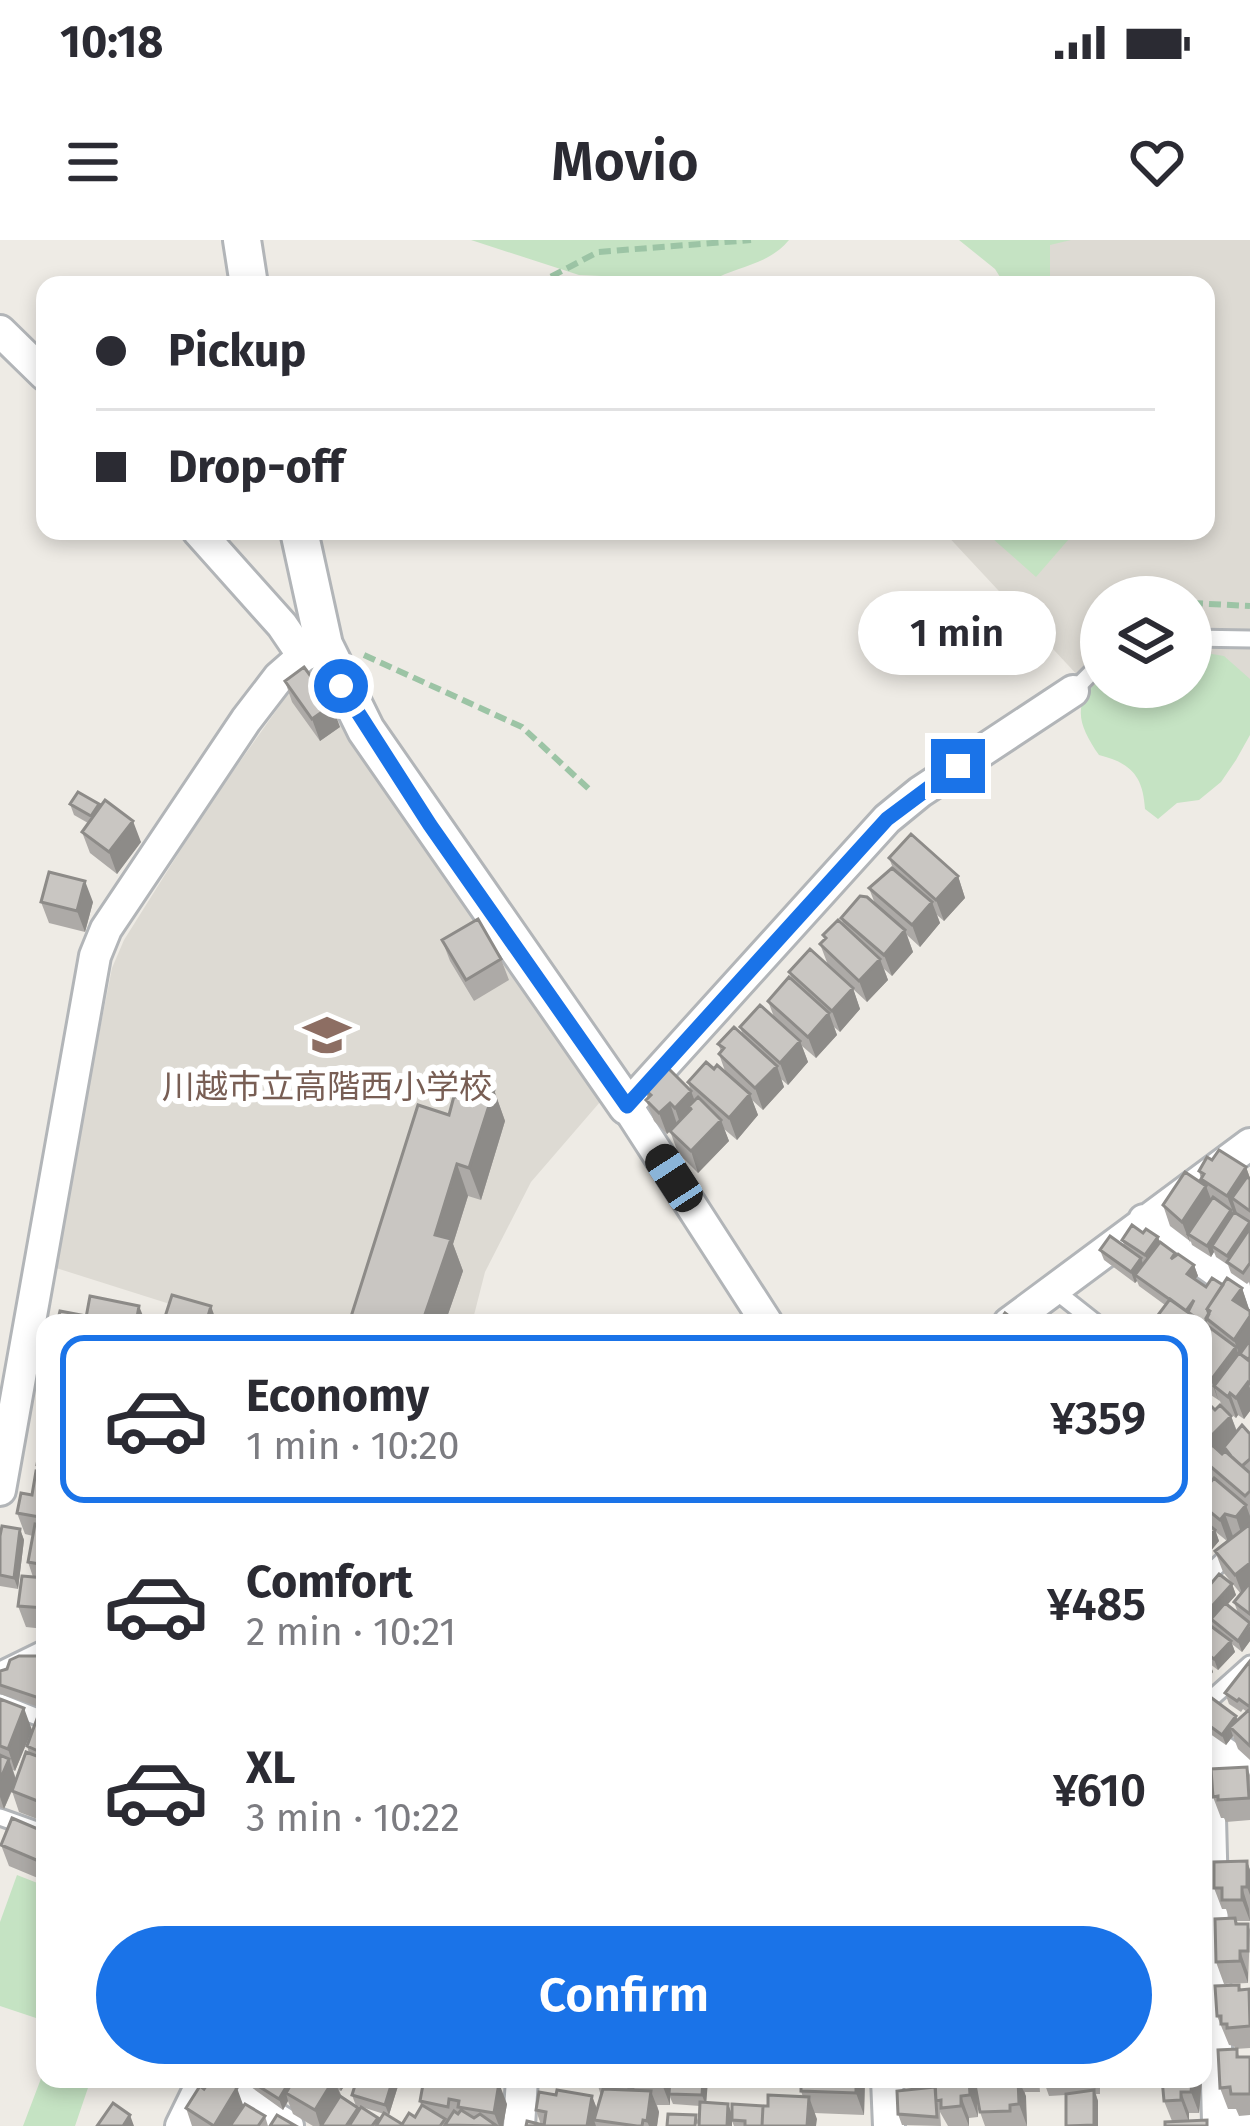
<!DOCTYPE html>
<meta charset="utf-8">
<style>
body{margin:0;font-family:"Fira Sans","Noto Sans JP",sans-serif;background:#f2f2f3;color:#2b2b33;height:100vh;display:flex;flex-direction:column;font-size:45px;white-space:nowrap}
*{box-sizing:border-box;margin:0}
p{font-size:39px;color:#7c7c81}
.icon{flex:none;width:66px;height:66px;fill:none;stroke:currentColor;stroke-width:2;stroke-linecap:round;stroke-linejoin:round}
.map{position:relative;flex:1;overflow:hidden}
.details{position:absolute;left:36px;top:1074px;width:1176px;height:774px;display:flex;flex-direction:column;background:#fff;border-radius:24px;box-shadow:0 6px 18px #0003}
.details>*{flex:none}
.guide{position:absolute;left:36px;top:36px;width:1179px;height:264px;border-radius:24px;box-shadow:0 6px 18px #0003;display:grid;align-content:center;height:264px;padding:0 60px;background:#fff}
.buttons{position:absolute;left:1080px;top:336px;display:grid;gap:24px}
.buttons a{display:grid;place-items:center;width:132px;height:132px;border-radius:50%;background:#fff;box-shadow:0 6px 18px #0003;font-size:60px}
.end{position:absolute;width:54px;height:54px;margin:-27px;border:15px solid #1a73e8;background:#fff;box-shadow:0 0 0 6px #fff}
.from{border-radius:50%}
.bubble{position:absolute;height:84px;border-radius:42px;background:#fff;box-shadow:0 6px 18px #0003;font-size:39px;font-weight:600;line-height:84px;text-align:center}
.car{position:absolute;width:36px;height:72px;margin:-36px -18px;border-radius:15px;box-shadow:0 0 9px 3px #0007;background:linear-gradient(#222 24%,#8ab4d8 0 40%,#222 0 76%,#8ab4d8 0 86%,#222 0)}
.guide b{display:flex;align-items:center;gap:42px;height:114px;font-size:45px}
.guide b+b{border-top:3px solid #e1e1e2}
.guide i{width:30px;height:30px;background:#2b2b33}
ul{padding:21px 0 0;list-style:none}
li{display:flex;align-items:center;gap:36px;height:168px;margin:0 24px 18px;padding:0 36px;border:6px solid transparent;border-radius:24px}
li div{flex:1}
li b{display:block;font-size:45px}
li em{font-style:normal;font-weight:600}
li.active{border-color:#1a73e8}
li>.icon{width:108px;height:108px;stroke-width:1.5}
.primary-button{display:flex;gap:24px;margin-top:auto;padding:24px 60px}
.primary-button a{flex:1;height:138px;border-radius:72px;background:#1a73e8;color:#fff;font-size:48px;font-weight:600;line-height:138px;text-align:center}
.status{display:flex;justify-content:space-between;align-items:center;height:84px;padding:0 60px;background:#fff;direction:ltr}
.status svg{height:33px;fill:currentColor}
header{display:flex;justify-content:space-between;align-items:center;height:156px;padding:0 60px;background:#fff;font-size:54px;font-weight:600}
.map>svg:first-child{display:block}
</style>
<div class="status"><b>10:18</b><svg viewBox="0 0 49 12"><path d="M0 12V9h3v3zM5 12V6h3v6zM10 12V3h3v9zM15 12V0h3v12zM26 1h20v11H26zM47 4h2v5h-2z"/></svg></div>
<header><svg class="icon" aria-label="menu" viewBox="0 0 24 24"><path d="M4 6h16M4 12h16M4 18h16"/></svg>Movio<svg class="icon" aria-label="heart" viewBox="0 0 24 24"><path d="M12 20l-8-8c-3-5 5-10 8-4 3-6 11-1 8 4z"/></svg></header>
<div class="map">
<svg width="1250" height="1886" viewBox="0 0 1250 1886">
<rect width="100%" height="100%" fill="#eeebe5"/>
<path fill="#dddad3" d="M1023,0H1250V452L1191,417V357H1101V447L1094,453L943,291H1206V45H994Z
M311,437L600,862L531,942L485,1032L472,1083H169L173,1065L53,1027L112,728L124,700L205,571L290,451Z"/>
<path fill="#c5e3c3" d="M471,0H789C767,26 739,25 711,41L579,35Z
M959,0H1071L1050,5V45H1005L995,29Z
M984,291H1075V292L1036,337Z
M1206,413L1224,416L1250,439V495L1236,520L1221,542L1199,560L1177,563L1158,579L1145,569C1143,536 1131,523 1099,515C1079,486 1070,463 1101,439V447H1191V414Z
M17,1635L45,1646V1781L0,1766V1682Z
M45,1828V1839H91L75,1886H23Z"/>
<g fill="none" stroke-linecap="round" stroke-linejoin="round">
<defs>
<path id="service" d="M1191,398L1250,399
M1073,451L1101,423
M1053,1049L1096,1083
M1203,1339L1231,1313
M0,1430L45,1408
M0,1462L45,1480
M1203,1466L1250,1424
M0,1577L45,1593"/>
<path id="minor" d="M0,91L45,135
M198,291L282,385L303,416L319,408
M1144,980L1250,1055
M767,1083L627,866L887,579L920,552L1073,451
M1009,1083L1250,904
M0,1250L95,716L106,689L246,480L279,437L303,416
M1203,1498L1250,1531
M1208,1502L1218,1882L1250,1884
M212,1839L288,1886
M887,1839L889,1886
M181,1886L204,1839
M519,1886L522,1839"/>
<path id="tertiary" d="M242,0L249,45
M299,291L324,405L366,490L627,866"/>
</defs>
<use href="#service" stroke="#b2b5b8" stroke-width="21"/>
<use href="#minor" stroke="#b2b5b8" stroke-width="36"/>
<use href="#tertiary" stroke="#b2b5b8" stroke-width="42"/>
<path stroke="#9cc4a5" stroke-width="6" stroke-dasharray="12 6" stroke-linecap="butt" d="M535,45L598,12L751,0
M1191,363L1250,366
M364,415L522,487L590,550"/>
<use href="#service" stroke="#fff" stroke-width="15"/>
<use href="#minor" stroke="#fff" stroke-width="30"/>
<use href="#tertiary" stroke="#fff" stroke-width="36"/>
</g>
<path fill="#adaaa7" fill-rule="evenodd" d="M372,291H393L388,300Z
M285,441L340,487L320,501L292,462Z
M70,564H99L100,568L141,602L117,634L90,613L82,592L88,583L74,575Z
M889,618L958,636L965,658L944,681L937,675L940,683L920,707L907,695L913,712L892,736L884,729L888,740L867,762L853,749L860,769L840,792L834,787L837,795L816,818L802,806L808,822L788,845L781,839L784,847L763,870L752,860L758,875L737,900L724,889L729,901L698,933L678,913L670,891L672,889L667,894L654,881L646,860L648,858L644,849L691,851L688,842L725,831L719,814L721,811L718,804L743,795L740,787L774,777L768,761L792,740L789,732L828,725L820,704L824,699L823,695L844,686L841,678L875,664L869,648L893,628Z
M41,662H93L85,692L49,683Z
M442,700L501,719L509,740L474,761L450,721Z
M494,850L505,881L481,960L468,956L453,1004L463,1031L445,1083L449,875L465,860Z
M1212,920L1246,927L1250,938V1046L1249,1042L1247,1044L1231,1033L1228,1025L1216,1017L1214,1012L1211,1017L1192,1005L1191,1002L1170,986L1163,965L1202,943L1199,931Z
M1143,993L1158,997L1159,1002L1175,1015L1194,1025L1198,1036L1195,1039L1206,1047L1223,1045L1242,1048L1249,1069L1250,1171L1244,1179L1238,1175L1236,1178L1224,1169L1231,1176L1237,1191L1250,1194V1382L1238,1373L1234,1362L1241,1354L1223,1332L1215,1311L1227,1301L1216,1292L1219,1301L1203,1320V1234L1208,1237L1203,1224V1163L1215,1170L1222,1167L1220,1161L1203,1150V1083H1161L1158,1075L1165,1065L1139,1046L1137,1041L1135,1043L1104,1020L1100,1010L1125,1007L1122,1000Z
M45,1207V1389L26,1387L18,1366L33,1337L28,1322L33,1296L25,1294L17,1273L32,1255L39,1232L37,1225Z
M20,1289L24,1300L18,1349L0,1346V1296Z
M1232,1344L1236,1355L1227,1365L1250,1383V1401L1242,1412L1232,1404L1235,1412L1218,1430L1210,1424L1213,1432L1203,1446V1353Z
M45,1418V1469L0,1454V1431Z
M1250,1421V1520L1238,1509L1233,1496L1226,1505L1203,1489V1465L1238,1480L1247,1472L1243,1469L1241,1472L1229,1464L1225,1453Z
M0,1459L32,1490L15,1531L13,1530L16,1539L29,1513L27,1506L45,1479V1582L19,1572L12,1551L4,1569L0,1567Z
M1247,1527L1250,1535V1580L1226,1582L1224,1578H1221L1213,1557Z
M45,1592V1641L9,1626L1,1605Z
M1247,1621L1250,1630V1681H1237L1238,1684H1248L1250,1690L1248,1743L1224,1744L1216,1722L1229,1678L1226,1669H1222L1214,1648Z
M1239,1745L1241,1750L1249,1749L1250,1753V1808L1235,1809L1234,1806L1229,1805L1217,1776Z
M1237,1809L1239,1817H1250V1875L1239,1876L1236,1869H1228L1220,1848Z
M232,1839H349L341,1851L339,1850L342,1857L359,1870L361,1867L356,1866L352,1855L398,1846L389,1875L402,1884L415,1877L421,1866L420,1861L424,1839L507,1864L503,1886H313L293,1874L288,1861L283,1870L244,1842L242,1846ZM362,1867L384,1874L379,1881Z
M596,1839H707L706,1863L728,1864L732,1874L803,1857L801,1851L865,1839L864,1875L814,1873L816,1886H734L732,1881L667,1886L696,1875L699,1883L700,1866L673,1864L670,1857V1865H657L659,1872L657,1886H526L541,1885L536,1870L556,1855L592,1856L597,1869L601,1856Z
M974,1839H1039L1040,1852H1025L1027,1886H985L980,1872L977,1854L978,1877L969,1878V1886H948L940,1872L941,1886L902,1885L898,1874L935,1847Z
M1043,1839H1100V1854H1096L1098,1861V1886H1066V1855L1049,1856Z
M1162,1839H1202L1199,1873H1189V1880L1172,1881L1164,1861Z
M244,1866L265,1876L268,1886H192L186,1868Z"/>
<path fill="#8d8b88" d="M332,465L340,487L320,501L312,479Z
M133,581L141,602L117,634L109,612Z
M958,636L965,658L944,681L936,660Z
M85,641L93,662L85,692L77,671Z
M932,662L940,683L920,707L912,685Z
M905,690L913,712L892,736L884,715Z
M880,719L888,740L867,762L859,741Z
M853,748L860,769L840,792L832,771Z
M829,773L837,795L816,818L808,797Z
M800,801L808,822L788,845L780,823Z
M777,826L784,847L763,870L755,848Z
M494,850L505,881L481,960L469,928Z
M691,851L699,872L689,866L693,878L682,889L675,868Z
M750,854L758,875L737,900L729,878Z
M670,863L677,884L667,894L659,873Z
M721,880L729,901L698,933L691,911Z
M457,924L468,956L453,1004L463,1031L445,1083H422L435,995Z
M1246,927L1250,938L1232,958L1237,973L1235,977L1227,956Z
M1206,946L1214,967L1188,994L1190,1003L1182,982Z
M1231,970L1235,980L1212,1006L1214,1012L1211,1017L1207,1006Z
M1250,982V999L1231,1027L1227,1016Z
M1158,997L1162,1008L1149,1026L1145,1015Z
M1141,1018L1145,1029L1135,1035L1137,1041L1135,1043L1131,1032Z
M1194,1025L1198,1036L1191,1044L1187,1034Z
M1242,1048L1249,1069L1241,1082L1233,1060Z
M139,1066L146,1083H136Z
M211,1066L217,1083H206Z
M1250,1076V1109L1242,1122L1234,1100Z
M1236,1107L1244,1129L1214,1146L1219,1162L1211,1140Z
M1248,1142L1250,1148V1171L1244,1179L1236,1158Z
M1230,1153L1238,1175L1236,1178L1228,1157Z
M1231,1176L1239,1198L1210,1226L1203,1215V1204Z
M1246,1265L1250,1276V1291L1243,1299L1236,1277Z
M1225,1274L1233,1296L1228,1302L1220,1280Z
M20,1289L24,1300L18,1349L14,1338Z
M1215,1290L1219,1301L1203,1320V1304Z
M1250,1323V1350L1243,1356L1235,1335Z
M1232,1344L1236,1355L1203,1392V1376Z
M1250,1386V1401L1242,1412L1238,1401Z
M1231,1401L1235,1412L1218,1430L1214,1419Z
M1209,1421L1213,1432L1203,1446V1429Z
M24,1468L32,1490L15,1531L8,1509Z
M1236,1476L1240,1486L1230,1487L1233,1496L1226,1505L1222,1495Z
M9,1519L16,1540L4,1569L0,1557V1540Z
M1247,1621L1250,1630V1655L1247,1647Z
M1242,1647L1249,1669L1250,1681L1242,1660Z
M1240,1711L1248,1733V1743L1240,1721Z
M291,1839H302L286,1853L288,1861L283,1870L279,1859Z
M334,1839L342,1859L320,1886L315,1870Z
M337,1839H349L341,1851Z
M393,1839H395L398,1846L389,1875L385,1865Z
M626,1839H635L632,1843L635,1850L634,1866L626,1845Z
M662,1839H670V1865L662,1844Z
M703,1839H707L708,1841L706,1866L702,1855Z
M856,1839H865L864,1875L856,1853Z
M969,1839H974L976,1845L978,1877L970,1855Z
M1018,1839L1026,1856L1027,1886L1019,1864Z
M1192,1839L1202,1840L1199,1873L1191,1852Z
M499,1843L507,1864L503,1886H499L494,1873Z
M237,1848L245,1870L235,1886H214Z
M1094,1850L1098,1861V1886H1095Z
M651,1851L659,1872L657,1886H649L647,1881Z
M1181,1852L1189,1873V1882L1181,1860Z
M592,1856L600,1877L594,1880L596,1886H587Z
M961,1856L969,1878V1886L961,1866Z
M809,1857L817,1879L816,1886H807Z
M728,1864L732,1875V1886H727Z
M130,1875L134,1886H123Z"/>
<path fill="#c9c6c2" stroke="#8d8b88" stroke-width="3" d="M304,427L332,465L312,479L285,441Z
M78,552L99,564L91,576L70,564Z
M105,560L133,581L109,612L82,592Z
M911,594L958,636L936,660L889,618Z
M892,628L932,662L912,685L869,648Z
M49,632L85,641L77,671L41,662Z
M860,656L867,657L905,690L884,715L841,678Z
M478,679L501,719L466,740L442,700Z
M838,680L880,719L859,741L820,704L826,698L823,695Z
M810,709L853,748L832,771L789,732Z
M789,737L829,773L808,797L768,761Z
M760,765L800,801L780,823L740,787Z
M734,787L777,826L755,848L719,814L724,808L718,804Z
M706,822L714,829L717,825L750,854L729,878L688,842Z
M663,823L691,851L675,868L670,863L659,873L646,860L651,855L644,849Z
M470,842L494,850L469,928L457,924L435,995L451,999L422,1083H349L418,865L449,875L454,856L465,860Z
M698,857L721,880L691,911L670,891L691,869L689,866Z
M1219,910L1246,927L1227,956L1201,939L1204,934L1199,931L1207,917L1212,920Z
M1185,932L1206,946L1182,982L1163,965Z
M1247,937L1250,939V971L1232,958Z
M1213,957L1231,970L1207,1006L1188,994Z
M1234,972L1250,982L1227,1016L1212,1006Z
M1132,985L1143,993L1146,989L1158,997L1145,1015L1122,1000Z
M1250,988V1023L1243,1033L1227,1022Z
M1110,996L1141,1018L1131,1032L1100,1010Z
M1160,1002L1175,1013L1171,1019L1178,1014L1194,1025L1187,1034L1206,1047L1212,1038L1223,1045L1207,1069L1209,1074L1204,1084L1188,1072L1194,1060L1186,1071L1135,1035Z
M1227,1038L1242,1048L1233,1060L1250,1071V1076L1234,1100L1206,1078L1210,1071L1207,1069Z
M172,1055L211,1066L206,1083H163Z
M90,1056L139,1066L136,1083H85Z
M1170,1059L1200,1081L1198,1083H1162L1164,1080L1158,1075Z
M60,1071L86,1076L85,1083H57Z
M1005,1073L1018,1083H998Z
M1205,1084L1236,1107L1211,1140L1203,1134V1087Z
M1250,1100V1117L1248,1119L1240,1114Z
M1239,1113L1248,1120L1250,1117V1144L1248,1142L1236,1158L1230,1153L1228,1157L1214,1146Z
M1206,1161L1215,1170L1220,1165L1231,1176L1203,1204V1163Z
M1242,1185L1250,1194V1219L1242,1226L1231,1216L1224,1207Z
M1212,1205L1222,1214L1225,1211L1250,1233V1251L1245,1256L1203,1220V1215Z
M40,1206L45,1207V1227L37,1225Z
M36,1231L45,1233V1278L17,1273L21,1253L32,1255Z
M1203,1234L1212,1240L1203,1251Z
M1214,1238L1246,1265L1236,1277L1225,1274L1220,1280L1203,1266V1251Z
M1203,1280L1215,1290L1203,1304Z
M35,1284L45,1286V1325L28,1322Z
M1250,1284V1323L1235,1335L1215,1311Z
M2,1286L20,1289L14,1338L0,1335V1296Z
M1219,1334L1232,1344L1203,1376V1353Z
M22,1336L45,1338V1368L18,1366Z
M1248,1345L1250,1346V1374L1234,1362Z
M1225,1363L1250,1383L1238,1401L1211,1379Z
M1204,1381L1231,1401L1214,1419L1203,1411Z
M19,1416H38L45,1418V1460L0,1445V1431L7,1429L10,1420Z
M1250,1421V1467L1239,1459L1237,1461L1225,1453Z
M1209,1456L1236,1476L1222,1495L1203,1481V1465Z
M0,1459L24,1468L8,1509L0,1506Z
M1250,1469V1506L1230,1487Z
M38,1476L45,1479V1514L27,1506Z
M26,1512L45,1519V1550L40,1562L12,1551Z
M0,1515L9,1519L0,1540Z
M1247,1527L1249,1558L1218,1560V1556L1213,1557L1211,1529Z
M12,1578L45,1592V1613L41,1622L1,1605Z
M1247,1621V1647H1242V1660H1222V1648H1214V1622Z
M1235,1678L1236,1684H1248V1711H1240V1721L1216,1722L1215,1679Z
M1239,1745V1750L1249,1749L1250,1786L1227,1788V1784H1221V1776H1217L1215,1746Z
M1237,1809V1817H1250V1854H1231L1230,1847L1220,1848L1218,1810Z
M211,1839H222L237,1848L214,1886L186,1868L200,1846L204,1849Z
M266,1839H291L279,1859L260,1847Z
M294,1839H334L315,1870L286,1853Z
M357,1839H393L385,1865L352,1855Z
M424,1839H463V1847L464,1839H483L499,1843L494,1873L458,1867L459,1861L449,1859L448,1867L420,1861Z
M596,1839H626V1845L596,1843Z
M632,1839H662V1844L632,1843Z
M670,1839H703L702,1855L669,1854Z
M801,1839H856V1853L801,1851Z
M935,1839H969L970,1855L961,1856V1866L941,1868V1860L936,1861Z
M974,1839H1018L1019,1864L1010,1865V1871L980,1872Z
M1162,1839H1192L1191,1852H1181V1860L1164,1861Z
M935,1847L937,1877L898,1874L897,1851Z
M603,1849L651,1851L647,1881L643,1880L642,1886H637L594,1880Z
M557,1850L592,1856L587,1886H544L546,1872L536,1870L539,1852L556,1855Z
M1094,1850V1885L1066,1886V1854Z
M768,1855L809,1857L807,1886H762L763,1866H768Z
M340,1856L358,1868L346,1886H321Z
M700,1862L728,1864L727,1886H699Z
M113,1863L130,1875L123,1886H97Z
M245,1864L265,1876L258,1886H230Z
M732,1864L765,1866H763L762,1886H745V1881L732,1880Z
M422,1865L445,1879L440,1886H401L409,1873L415,1877Z
M361,1867L378,1878L372,1886H349Z
M461,1870L474,1878L480,1874L497,1886L445,1885L454,1871L458,1874Z
M384,1873L402,1884L400,1886H376Z
M668,1874L696,1875L695,1886H667Z
M277,1875L296,1886H270Z
M1207,1880V1886H1165V1882Z
M527,1881L547,1886H526Z"/>
<g fill="none" stroke-linecap="round" stroke-linejoin="round">
<path stroke="#1a73e8" stroke-width="15" d="M341,446L430,585L627,866L887,579L958,526"/>
</g>
<defs>
<symbol id="school-bare" viewBox="-9 -9 18 18"><path d="M0-5L7-2L0 1L-7-2ZM-4 1L0 2.5L4 1V4Q0 6-4 4Z" fill="#8d6e63" stroke="#fff" stroke-width="2.5" paint-order="stroke"/></symbol>
</defs>
<g fill-rule="evenodd">
<use href="#school-bare" x="294" y="762" width="66" height="66"/>
</g>
<g text-anchor="middle" stroke-width="12" stroke-linejoin="round" paint-order="stroke">
<g font-size="33" fill="#785e54" stroke="#fff">
<text x="327" y="858">川越市立高階西小学校</text>
</g>
</g>
</svg>
<div class="buttons">
<a><svg class="icon" aria-label="layers" viewBox="0 0 24 24"><path d="M12 4l9 5-9 5-9-5zM3 14l9 5 9-5"/></svg></a>
</div>
<i class="end from" style="left:341px;top:446px"></i>
<i class="end" style="left:958px;top:526px"></i>
<div class="bubble" style="left:858px;top:351px;width:198px">1 min</div>
<i class="car" style="left:674px;top:938px;rotate:327deg"></i>
<div class="guide">
<b><i class="from"></i>Pickup</b>
<b><i></i>Drop-off</b>
</div>
<section class="details">
<ul>
<li class="active"><svg class="icon" aria-label="car" viewBox="0 0 24 24"><path d="M5 17H2v-5l4-1 3-4h7l3 4 3 1v5h-3M9 17h6M6 11h13"/><circle cx="7" cy="17" r="2"/><circle cx="17" cy="17" r="2"/></svg><div><b>Economy</b><p>1 min · 10:20</p></div><em>¥359</em></li>
<li><svg class="icon" aria-label="car" viewBox="0 0 24 24"><path d="M5 17H2v-5l4-1 3-4h7l3 4 3 1v5h-3M9 17h6M6 11h13"/><circle cx="7" cy="17" r="2"/><circle cx="17" cy="17" r="2"/></svg><div><b>Comfort</b><p>2 min · 10:21</p></div><em>¥485</em></li>
<li><svg class="icon" aria-label="car" viewBox="0 0 24 24"><path d="M5 17H2v-5l4-1 3-4h7l3 4 3 1v5h-3M9 17h6M6 11h13"/><circle cx="7" cy="17" r="2"/><circle cx="17" cy="17" r="2"/></svg><div><b>XL</b><p>3 min · 10:22</p></div><em>¥610</em></li>
</ul>
<div class="primary-button"><a>Confirm</a></div>
</section>
</div>
